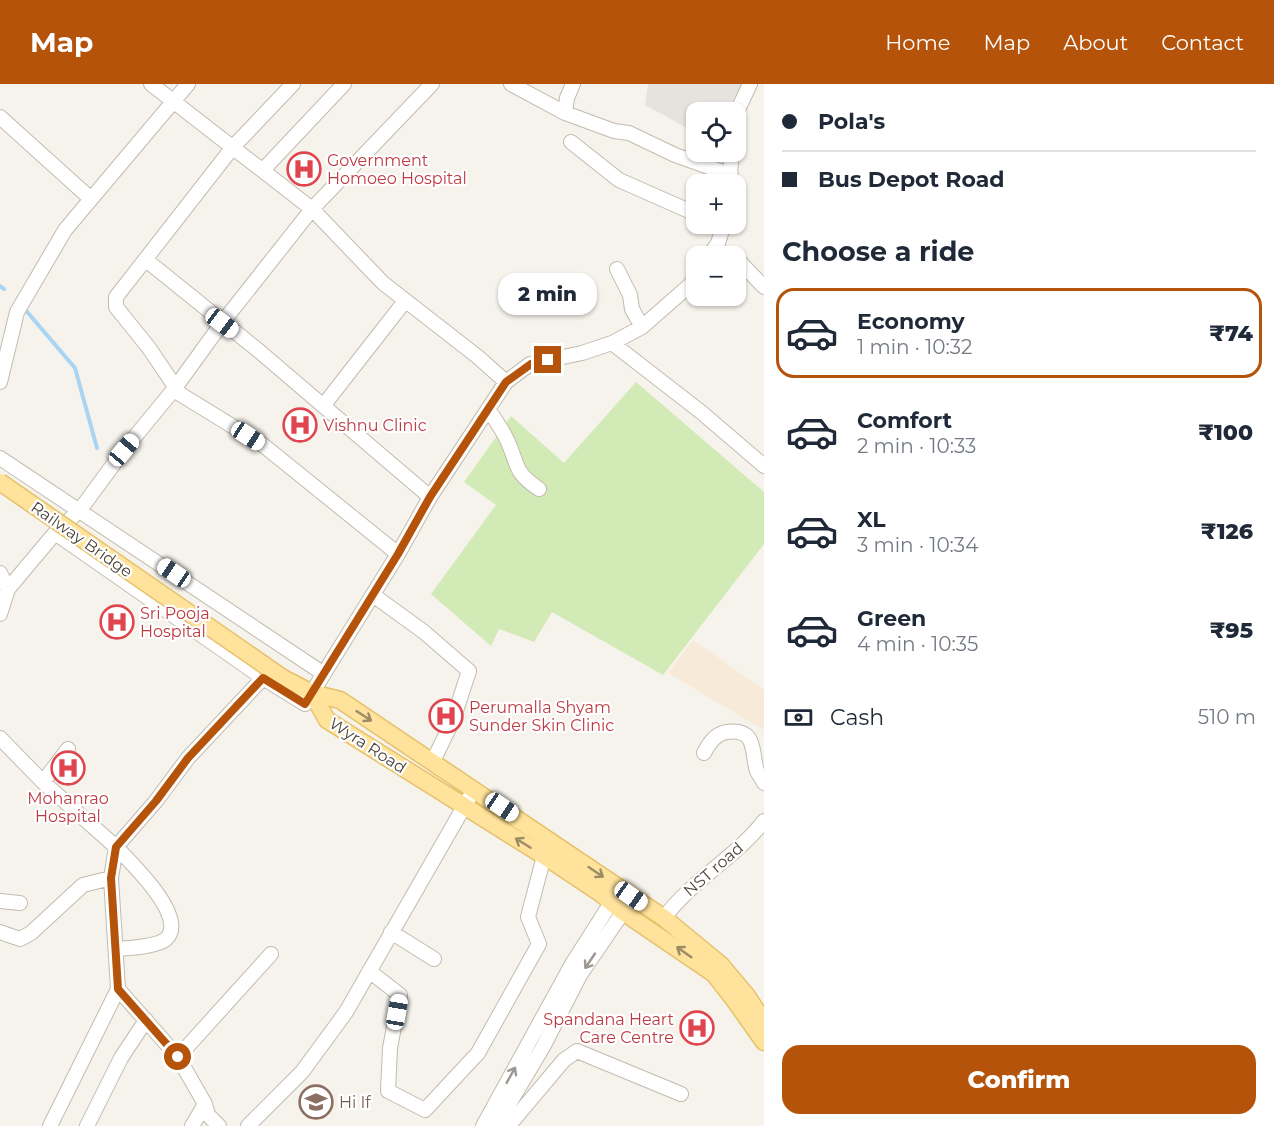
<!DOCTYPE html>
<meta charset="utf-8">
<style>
body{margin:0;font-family:Montserrat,sans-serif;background:#f2f2f3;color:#1f2937;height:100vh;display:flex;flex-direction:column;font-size:22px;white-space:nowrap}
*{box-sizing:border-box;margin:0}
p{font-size:20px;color:#747a83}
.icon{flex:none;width:33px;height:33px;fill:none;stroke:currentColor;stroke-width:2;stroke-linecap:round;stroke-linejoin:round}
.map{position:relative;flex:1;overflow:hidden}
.sheet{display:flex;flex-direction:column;background:#fff;width:510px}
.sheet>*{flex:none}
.banner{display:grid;align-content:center;height:132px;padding:0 18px;background:#fff}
.controls{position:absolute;left:686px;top:18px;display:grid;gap:12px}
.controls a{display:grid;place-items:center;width:60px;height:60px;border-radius:12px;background:#fff;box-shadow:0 2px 4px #0004;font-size:30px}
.end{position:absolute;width:27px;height:27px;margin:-14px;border:8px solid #b45309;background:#fff;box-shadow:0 0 0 3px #fff}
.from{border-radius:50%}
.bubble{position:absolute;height:42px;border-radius:18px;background:#fff;box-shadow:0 2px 4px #0004;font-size:20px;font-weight:800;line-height:42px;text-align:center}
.car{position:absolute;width:18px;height:36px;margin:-18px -9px;border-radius:8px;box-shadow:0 0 4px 2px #0007;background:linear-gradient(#fff 24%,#345 0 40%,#fff 0 76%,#345 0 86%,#fff 0)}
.banner b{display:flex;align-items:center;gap:21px;height:57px;font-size:22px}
.banner b+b{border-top:2px solid #e0e1e3}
.banner i{width:15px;height:15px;background:#1f2937}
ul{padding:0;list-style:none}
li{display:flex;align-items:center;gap:18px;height:90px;margin:0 12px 9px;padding:0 6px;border:3px solid transparent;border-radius:18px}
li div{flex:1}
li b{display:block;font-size:22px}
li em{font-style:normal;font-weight:800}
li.selected{border-color:#b45309}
li>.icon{width:54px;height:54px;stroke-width:1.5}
h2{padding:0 18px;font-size:27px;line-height:72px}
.pay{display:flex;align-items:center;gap:15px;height:66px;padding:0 18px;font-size:22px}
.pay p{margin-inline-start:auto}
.primary-button{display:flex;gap:12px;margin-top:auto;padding:12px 18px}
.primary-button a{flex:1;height:69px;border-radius:18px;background:#b45309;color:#fff;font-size:24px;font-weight:800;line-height:69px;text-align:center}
header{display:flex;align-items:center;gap:36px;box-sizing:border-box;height:84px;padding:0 30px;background:#b45309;color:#fff}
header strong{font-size:28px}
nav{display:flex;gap:33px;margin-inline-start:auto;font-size:21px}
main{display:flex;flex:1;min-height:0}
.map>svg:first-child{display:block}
</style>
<header>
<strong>Map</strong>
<nav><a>Home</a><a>Map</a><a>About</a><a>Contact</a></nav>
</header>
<main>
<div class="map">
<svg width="764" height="1042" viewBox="0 0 764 1042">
<rect width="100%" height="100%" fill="#f6f3ec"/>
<path fill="#f7ead8" d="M693,556L764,606V646L668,589Z"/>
<path fill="#e6e2dd" d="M648,0H743L726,28H696V49L645,21Z"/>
<path fill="#d2eab5" d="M636,298L764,408V460L663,591L552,528L534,558L499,545L491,562L431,510L496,421L464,398L511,332L564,379Z"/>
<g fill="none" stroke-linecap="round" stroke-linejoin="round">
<path stroke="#a9d4f2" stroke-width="4" d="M0,202L4,205
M23,223L75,284L97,364"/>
<defs>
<path id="minor" d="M151,0L312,125L383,199L478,273L506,298
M293,0L233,63L116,213V223L149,264L180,310L263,361L398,470
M511,0L565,29L614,47L629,49L675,71L731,91
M565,29L567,14L573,0
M735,32L750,0
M0,33L91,115
M571,58L619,96L696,130
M263,86L344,0
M729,100L732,68
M709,172L718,159L724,140
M735,173L764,203
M146,176L259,267L430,413
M617,185L630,211L632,225L642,243
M612,259L701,328L764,382
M0,298L17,228L65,146L188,0
M323,322L405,217
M488,325C495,336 503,346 508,358C519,383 514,388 539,405
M0,374L324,590
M55,449L263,594L305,620L398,470L430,413L506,298L530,280L582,269L612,259L642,243L690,201L696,192
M0,489L8,505
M373,511L424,548L469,587L453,636L433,677
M0,530L8,505L55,449L80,426L124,366L175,304L222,239L312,125L432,0
M0,654L43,698L116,763L156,717L188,674L263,594
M704,669C709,659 716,649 727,648C758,644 751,669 757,687C759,691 762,695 764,699
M43,698L68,665
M116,763L111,794L118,905L178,973L205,1020L208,1031L219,1042
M0,817L20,819
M664,834C692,796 735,774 764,737
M0,848L20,855L31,849L83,801L111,794
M391,848L434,875
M116,865C127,864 157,863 166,855C189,833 130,778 116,763
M369,887L400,911L390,964L388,1007L425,1026L478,969L539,860L528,833L544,772
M178,973L271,870
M498,1038L511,1039L564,976L577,967L681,1010
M50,1042L118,905
M87,1042L121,974L146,936
M192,1042L205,1020
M248,1042L302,988L346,928L469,714
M483,1042L572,880L616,811
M496,1042L543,963L580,891L623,828L627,817L631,812"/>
<path id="major" d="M283,594L312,609L340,616L664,834L721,881L747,912L764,938
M312,609L327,636L555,779L600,809L623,828L714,890L735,917L764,958"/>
</defs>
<use href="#minor" stroke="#c2bbae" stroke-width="16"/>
<use href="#major" stroke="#e6c16a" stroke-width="19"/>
<use href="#minor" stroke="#fff" stroke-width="14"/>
<use href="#major" stroke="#ffe39c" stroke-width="16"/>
<defs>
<path id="major-bridge" d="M0,398L283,594"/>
</defs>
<use href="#major-bridge" stroke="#e6c16a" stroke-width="19" stroke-linecap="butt"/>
<use href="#major-bridge" stroke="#ffe39c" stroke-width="16"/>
</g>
<defs><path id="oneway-shaft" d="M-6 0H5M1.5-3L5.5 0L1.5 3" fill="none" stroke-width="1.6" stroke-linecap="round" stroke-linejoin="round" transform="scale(1.5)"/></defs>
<g stroke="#9c8c66">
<use href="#oneway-shaft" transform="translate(364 632) rotate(33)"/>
<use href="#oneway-shaft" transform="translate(523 759) rotate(-148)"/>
<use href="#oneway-shaft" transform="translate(596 788) rotate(34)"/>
<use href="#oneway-shaft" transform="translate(684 868) rotate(-145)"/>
</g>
<g stroke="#9c9892">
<use href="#oneway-shaft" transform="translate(590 877) rotate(124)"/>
<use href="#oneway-shaft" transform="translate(511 991) rotate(-61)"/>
</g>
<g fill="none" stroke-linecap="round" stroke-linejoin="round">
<path stroke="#b45309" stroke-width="8" d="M178,973L118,905L111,794L116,763L156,717L188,674L263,594L305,620L398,470L430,413L506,298L531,280L548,276"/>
</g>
<defs>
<symbol id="hospital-ring" viewBox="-11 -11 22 22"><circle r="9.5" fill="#fff" stroke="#e0444e" stroke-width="1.5"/><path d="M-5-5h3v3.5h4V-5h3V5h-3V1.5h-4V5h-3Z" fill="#e0444e"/></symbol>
<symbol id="university-ring" viewBox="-11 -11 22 22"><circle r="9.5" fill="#fff" stroke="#8d6e63" stroke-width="1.5"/><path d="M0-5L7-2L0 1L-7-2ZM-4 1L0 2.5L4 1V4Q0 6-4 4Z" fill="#8d6e63"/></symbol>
</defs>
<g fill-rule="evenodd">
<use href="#hospital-ring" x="285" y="66" width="38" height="38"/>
<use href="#hospital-ring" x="281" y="322" width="38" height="38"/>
<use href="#hospital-ring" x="98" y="519" width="38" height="38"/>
<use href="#hospital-ring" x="427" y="613" width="38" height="38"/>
<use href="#hospital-ring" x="49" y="665" width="38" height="38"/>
<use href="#hospital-ring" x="678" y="925" width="38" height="38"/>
<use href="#university-ring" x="297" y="999" width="38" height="38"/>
</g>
<g text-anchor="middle" stroke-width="4.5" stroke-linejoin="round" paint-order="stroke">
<g font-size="16" fill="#be3a42" stroke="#fff" text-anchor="start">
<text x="327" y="82">Government<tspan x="327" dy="18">Homoeo Hospital</tspan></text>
<text x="323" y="347">Vishnu Clinic</text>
<text x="140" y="535">Sri Pooja<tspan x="140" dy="18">Hospital</tspan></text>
<text x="469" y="629">Perumalla Shyam<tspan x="469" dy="18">Sunder Skin Clinic</tspan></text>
<text x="68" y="720" text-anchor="middle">Mohanrao<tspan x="68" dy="18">Hospital</tspan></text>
<text x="674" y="941" text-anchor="end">Spandana Heart<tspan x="674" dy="18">Care Centre</tspan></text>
</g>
<g font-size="16" fill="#4b4439" stroke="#fff">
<text transform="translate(82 455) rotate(35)" y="6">Railway Bridge</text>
<text transform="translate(368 661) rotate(33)" y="6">Wyra Road</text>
<text transform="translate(713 785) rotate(-41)" y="6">NST road</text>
</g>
<g font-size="16" fill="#785e54" stroke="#fff" text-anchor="start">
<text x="339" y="1024">Hi If</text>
</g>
</g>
</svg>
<div class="controls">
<a><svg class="icon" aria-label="locate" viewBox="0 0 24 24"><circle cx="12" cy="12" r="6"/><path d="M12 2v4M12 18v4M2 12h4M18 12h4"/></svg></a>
<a>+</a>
<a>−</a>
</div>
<i class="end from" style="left:178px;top:973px"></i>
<i class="end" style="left:548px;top:276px"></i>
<div class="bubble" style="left:498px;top:189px;width:99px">2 min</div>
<i class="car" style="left:222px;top:239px;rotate:127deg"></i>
<i class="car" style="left:248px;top:352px;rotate:123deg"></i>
<i class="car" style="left:124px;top:366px;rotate:40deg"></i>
<i class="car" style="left:174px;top:489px;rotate:304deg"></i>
<i class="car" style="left:502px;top:723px;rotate:124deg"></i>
<i class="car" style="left:631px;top:812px;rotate:125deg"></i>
<i class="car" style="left:397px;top:928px;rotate:10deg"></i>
</div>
<section class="sheet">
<div class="banner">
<b><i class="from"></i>Pola's</b>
<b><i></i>Bus Depot Road</b>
</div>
<h2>Choose a ride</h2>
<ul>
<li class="selected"><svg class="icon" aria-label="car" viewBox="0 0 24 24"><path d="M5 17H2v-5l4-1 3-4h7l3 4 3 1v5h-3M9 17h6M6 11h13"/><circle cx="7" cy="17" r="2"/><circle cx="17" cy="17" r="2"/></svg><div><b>Economy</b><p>1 min · 10:32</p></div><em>₹74</em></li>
<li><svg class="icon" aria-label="car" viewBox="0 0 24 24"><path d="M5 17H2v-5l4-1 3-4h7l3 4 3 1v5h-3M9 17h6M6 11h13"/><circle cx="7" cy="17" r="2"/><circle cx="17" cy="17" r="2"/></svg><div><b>Comfort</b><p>2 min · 10:33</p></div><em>₹100</em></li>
<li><svg class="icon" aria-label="car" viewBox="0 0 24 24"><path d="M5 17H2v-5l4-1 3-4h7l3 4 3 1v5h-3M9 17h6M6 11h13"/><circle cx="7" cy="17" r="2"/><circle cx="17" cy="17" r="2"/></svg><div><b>XL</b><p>3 min · 10:34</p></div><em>₹126</em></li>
<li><svg class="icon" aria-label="car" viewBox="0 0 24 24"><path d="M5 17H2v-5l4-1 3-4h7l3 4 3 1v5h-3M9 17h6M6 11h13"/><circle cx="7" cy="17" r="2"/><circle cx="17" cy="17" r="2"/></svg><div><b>Green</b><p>4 min · 10:35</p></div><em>₹95</em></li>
</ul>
<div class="pay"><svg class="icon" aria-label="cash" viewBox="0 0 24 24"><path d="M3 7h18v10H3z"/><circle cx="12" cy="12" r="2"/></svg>Cash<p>510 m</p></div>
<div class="primary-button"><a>Confirm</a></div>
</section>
</main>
